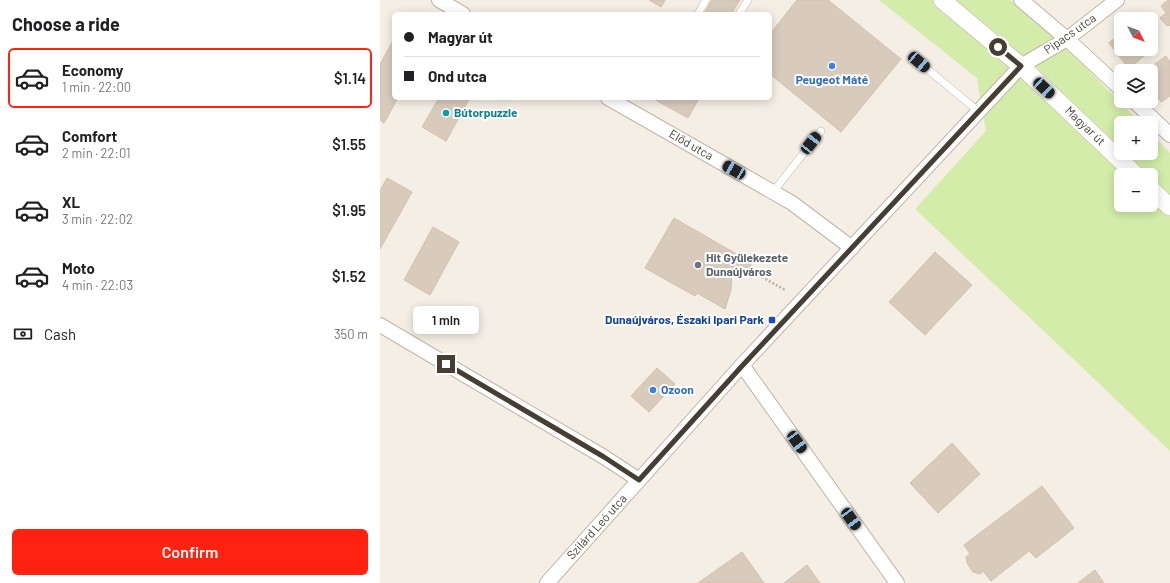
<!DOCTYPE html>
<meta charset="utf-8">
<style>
body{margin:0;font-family:Barlow,sans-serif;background:#f6f6f6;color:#202124;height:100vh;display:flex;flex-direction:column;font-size:15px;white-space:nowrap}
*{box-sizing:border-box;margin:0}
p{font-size:13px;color:#757577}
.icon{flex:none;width:22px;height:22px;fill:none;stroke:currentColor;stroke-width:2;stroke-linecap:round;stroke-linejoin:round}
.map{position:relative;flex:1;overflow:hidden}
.side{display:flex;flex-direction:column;background:#fff;width:380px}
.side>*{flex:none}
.top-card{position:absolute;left:12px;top:12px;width:380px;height:88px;border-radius:6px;box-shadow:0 2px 10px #0003;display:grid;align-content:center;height:88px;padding:0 12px;background:#fff}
.needle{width:26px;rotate:132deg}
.fabs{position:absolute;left:734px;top:12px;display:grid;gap:8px}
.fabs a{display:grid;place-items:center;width:44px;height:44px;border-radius:6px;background:#fff;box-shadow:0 2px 10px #0003;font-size:20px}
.end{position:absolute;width:18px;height:18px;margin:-9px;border:5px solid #463e33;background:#fff;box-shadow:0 0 0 2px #fff}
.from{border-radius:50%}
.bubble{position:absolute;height:28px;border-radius:6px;background:#fff;box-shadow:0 2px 10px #0003;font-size:13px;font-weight:600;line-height:28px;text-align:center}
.car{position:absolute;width:12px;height:24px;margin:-12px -6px;border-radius:5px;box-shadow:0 0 3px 1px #0007;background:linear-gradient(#222 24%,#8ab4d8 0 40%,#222 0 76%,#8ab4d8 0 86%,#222 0)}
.top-card b{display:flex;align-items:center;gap:14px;height:38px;font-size:15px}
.top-card b+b{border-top:1px solid #e0e0e0}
.top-card i{width:10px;height:10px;background:#202124}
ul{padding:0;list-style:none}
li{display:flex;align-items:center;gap:12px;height:60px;margin:0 8px 6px;padding:0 4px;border:2px solid transparent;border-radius:6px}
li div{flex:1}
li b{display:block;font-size:15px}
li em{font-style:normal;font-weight:600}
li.current{border-color:#ff2210}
li>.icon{width:36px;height:36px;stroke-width:1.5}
h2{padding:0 12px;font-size:18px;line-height:48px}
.pay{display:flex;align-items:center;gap:10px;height:44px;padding:0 12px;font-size:15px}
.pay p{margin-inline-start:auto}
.cta{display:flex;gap:8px;margin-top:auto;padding:8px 12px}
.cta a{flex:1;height:46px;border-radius:6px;background:#ff2210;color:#fff;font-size:16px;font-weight:600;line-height:46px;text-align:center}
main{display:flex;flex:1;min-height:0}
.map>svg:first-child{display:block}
</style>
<main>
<section class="side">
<h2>Choose a ride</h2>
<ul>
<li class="current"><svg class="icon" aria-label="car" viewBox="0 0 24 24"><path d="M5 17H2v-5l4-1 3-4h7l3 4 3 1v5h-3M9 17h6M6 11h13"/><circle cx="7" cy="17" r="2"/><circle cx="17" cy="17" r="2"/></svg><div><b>Economy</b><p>1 min · 22:00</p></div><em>$1.14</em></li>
<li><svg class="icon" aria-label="car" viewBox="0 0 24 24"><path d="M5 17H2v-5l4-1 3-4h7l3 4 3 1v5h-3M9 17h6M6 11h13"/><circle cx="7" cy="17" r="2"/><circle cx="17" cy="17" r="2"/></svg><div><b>Comfort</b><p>2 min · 22:01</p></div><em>$1.55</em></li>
<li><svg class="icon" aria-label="car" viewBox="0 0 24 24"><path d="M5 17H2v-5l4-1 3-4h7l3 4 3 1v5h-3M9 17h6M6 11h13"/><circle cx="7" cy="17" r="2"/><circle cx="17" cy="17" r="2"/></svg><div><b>XL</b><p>3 min · 22:02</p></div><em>$1.95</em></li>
<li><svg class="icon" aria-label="car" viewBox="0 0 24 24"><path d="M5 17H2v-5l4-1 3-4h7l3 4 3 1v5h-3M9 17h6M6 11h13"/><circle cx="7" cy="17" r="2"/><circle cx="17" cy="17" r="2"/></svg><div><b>Moto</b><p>4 min · 22:03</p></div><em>$1.52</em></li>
</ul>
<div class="pay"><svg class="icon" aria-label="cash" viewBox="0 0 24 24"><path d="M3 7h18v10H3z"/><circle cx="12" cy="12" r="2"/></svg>Cash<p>350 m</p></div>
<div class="cta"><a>Confirm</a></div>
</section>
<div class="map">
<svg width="790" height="583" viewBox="0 0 790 583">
<rect width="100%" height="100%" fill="#f4eee4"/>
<path fill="#d3eca9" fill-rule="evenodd" d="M499,0H630L689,50L760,123H741V153H771V134L790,153V451L535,209L606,131L597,78ZM741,175H771V205H741Z"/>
<path fill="#d9cbbc" stroke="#d2c0ab" d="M269,0H285L281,7Z
M332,0H360L351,14H324Z
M417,0H448L521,59L461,132L390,74V34Z
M788,0H790V26L789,25L787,26L780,18L786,13L781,6Z
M741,33V49H771V45L773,48L749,69L729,43Z
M14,39V98H18L4,123L0,120V64Z
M786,56L790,62V96L781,102L771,89V71H765Z
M59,98H90L66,141L42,127Z
M272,98H319L308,118Z
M7,178L32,192L0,249V191Z
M294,218L372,263L364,275L352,269L351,290L345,309L317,293L315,296L265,268Z
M53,227L79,242L50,295L24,280Z
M555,252L592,285L545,335L509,302Z
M277,368L295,384L269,412L251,396Z
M572,443L600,474L558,513L530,483Z
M662,486L694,528L656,558L649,551L611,581L603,571L600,574L593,572L587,563L586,557L590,554L584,545Z
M362,552L384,583H318Z
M427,565L440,583H404Z
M715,570L724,583H698Z"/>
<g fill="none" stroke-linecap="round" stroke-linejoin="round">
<defs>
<path id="service" d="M318,14L326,0
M359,14L368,0
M539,62L598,111
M393,192L441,131"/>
<path id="minor" d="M59,0L83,14
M641,0L687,39L741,89
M228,98L412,203L472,248
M754,101L790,135
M0,325L224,457L259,480
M362,365L517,583
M167,583L362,365L641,66L687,39L737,0"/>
<path id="tertiary" d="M562,0L641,66L756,175
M771,189L790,207"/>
</defs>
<use href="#service" stroke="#c0b5a6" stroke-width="8"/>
<use href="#minor" stroke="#c0b5a6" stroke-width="16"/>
<use href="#tertiary" stroke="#c0b5a6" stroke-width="18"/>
<path stroke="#c3b096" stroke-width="2.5" stroke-dasharray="2 2" stroke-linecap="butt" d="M368,269L405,290"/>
<use href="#service" stroke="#fff" stroke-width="7"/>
<use href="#minor" stroke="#fff" stroke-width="14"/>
<use href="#tertiary" stroke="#fff" stroke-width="17"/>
</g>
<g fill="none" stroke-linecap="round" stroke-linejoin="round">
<path stroke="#463e33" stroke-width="5" d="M66,364L224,457L259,480L362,366L641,66L618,47"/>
</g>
<g fill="#3f7fe0" stroke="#fff" stroke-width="1.5">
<circle cx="452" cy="66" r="4"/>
<circle cx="273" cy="390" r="4"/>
</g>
<circle fill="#0f9aa8" stroke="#fff" stroke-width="1.5" cx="66" cy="113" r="4"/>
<circle fill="#6b7280" stroke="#fff" stroke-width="1.5" cx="318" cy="265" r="4"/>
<rect fill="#1a4fb4" stroke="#fff" stroke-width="1.5" x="388" y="316" width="8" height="8" rx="2"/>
<g text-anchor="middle" stroke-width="4" stroke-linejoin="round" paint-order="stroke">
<g font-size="12" fill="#463e33" stroke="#fff">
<text transform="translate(690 34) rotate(-35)" y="4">Pipacs utca</text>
<text transform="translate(705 126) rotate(44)" y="4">Magyar út</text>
<text transform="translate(311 145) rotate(30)" y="4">Előd utca</text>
<text transform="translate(217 527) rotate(-48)" y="4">Szilárd Leó utca</text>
</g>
<g font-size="12" font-weight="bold" fill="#366cbe" stroke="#fff">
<text x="452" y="84">Peugeot Máté</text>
<text x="281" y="394" text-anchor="start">Ozoon</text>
</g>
<g font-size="12" font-weight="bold" fill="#0d838f" stroke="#fff" text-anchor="start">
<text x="74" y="117">Bútorpuzzle</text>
</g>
<g font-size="12" font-weight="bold" fill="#5b616d" stroke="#fff" text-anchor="start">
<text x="326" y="262">Hit Gyülekezete<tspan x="326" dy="14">Dunaújváros</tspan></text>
</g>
<g font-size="12" font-weight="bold" fill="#164399" stroke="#fff" text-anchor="end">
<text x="384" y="324">Dunaújváros, Északi Ipari Park</text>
</g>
</g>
</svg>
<div class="fabs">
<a><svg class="needle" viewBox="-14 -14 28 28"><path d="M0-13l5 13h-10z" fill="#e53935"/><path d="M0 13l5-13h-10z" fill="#757577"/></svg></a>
<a><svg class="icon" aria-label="layers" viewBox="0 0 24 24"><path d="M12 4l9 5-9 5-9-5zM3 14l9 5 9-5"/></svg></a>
<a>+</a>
<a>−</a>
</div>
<i class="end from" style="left:618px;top:47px"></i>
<i class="end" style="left:66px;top:364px"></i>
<div class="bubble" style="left:33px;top:306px;width:66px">1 min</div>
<i class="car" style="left:539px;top:62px;rotate:130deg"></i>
<i class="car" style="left:664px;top:88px;rotate:133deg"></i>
<i class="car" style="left:431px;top:143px;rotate:38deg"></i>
<i class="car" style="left:354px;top:170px;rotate:300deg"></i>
<i class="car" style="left:417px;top:442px;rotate:144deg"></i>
<i class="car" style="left:471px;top:519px;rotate:144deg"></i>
<div class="top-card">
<b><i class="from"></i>Magyar út</b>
<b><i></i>Ond utca</b>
</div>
</div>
</main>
